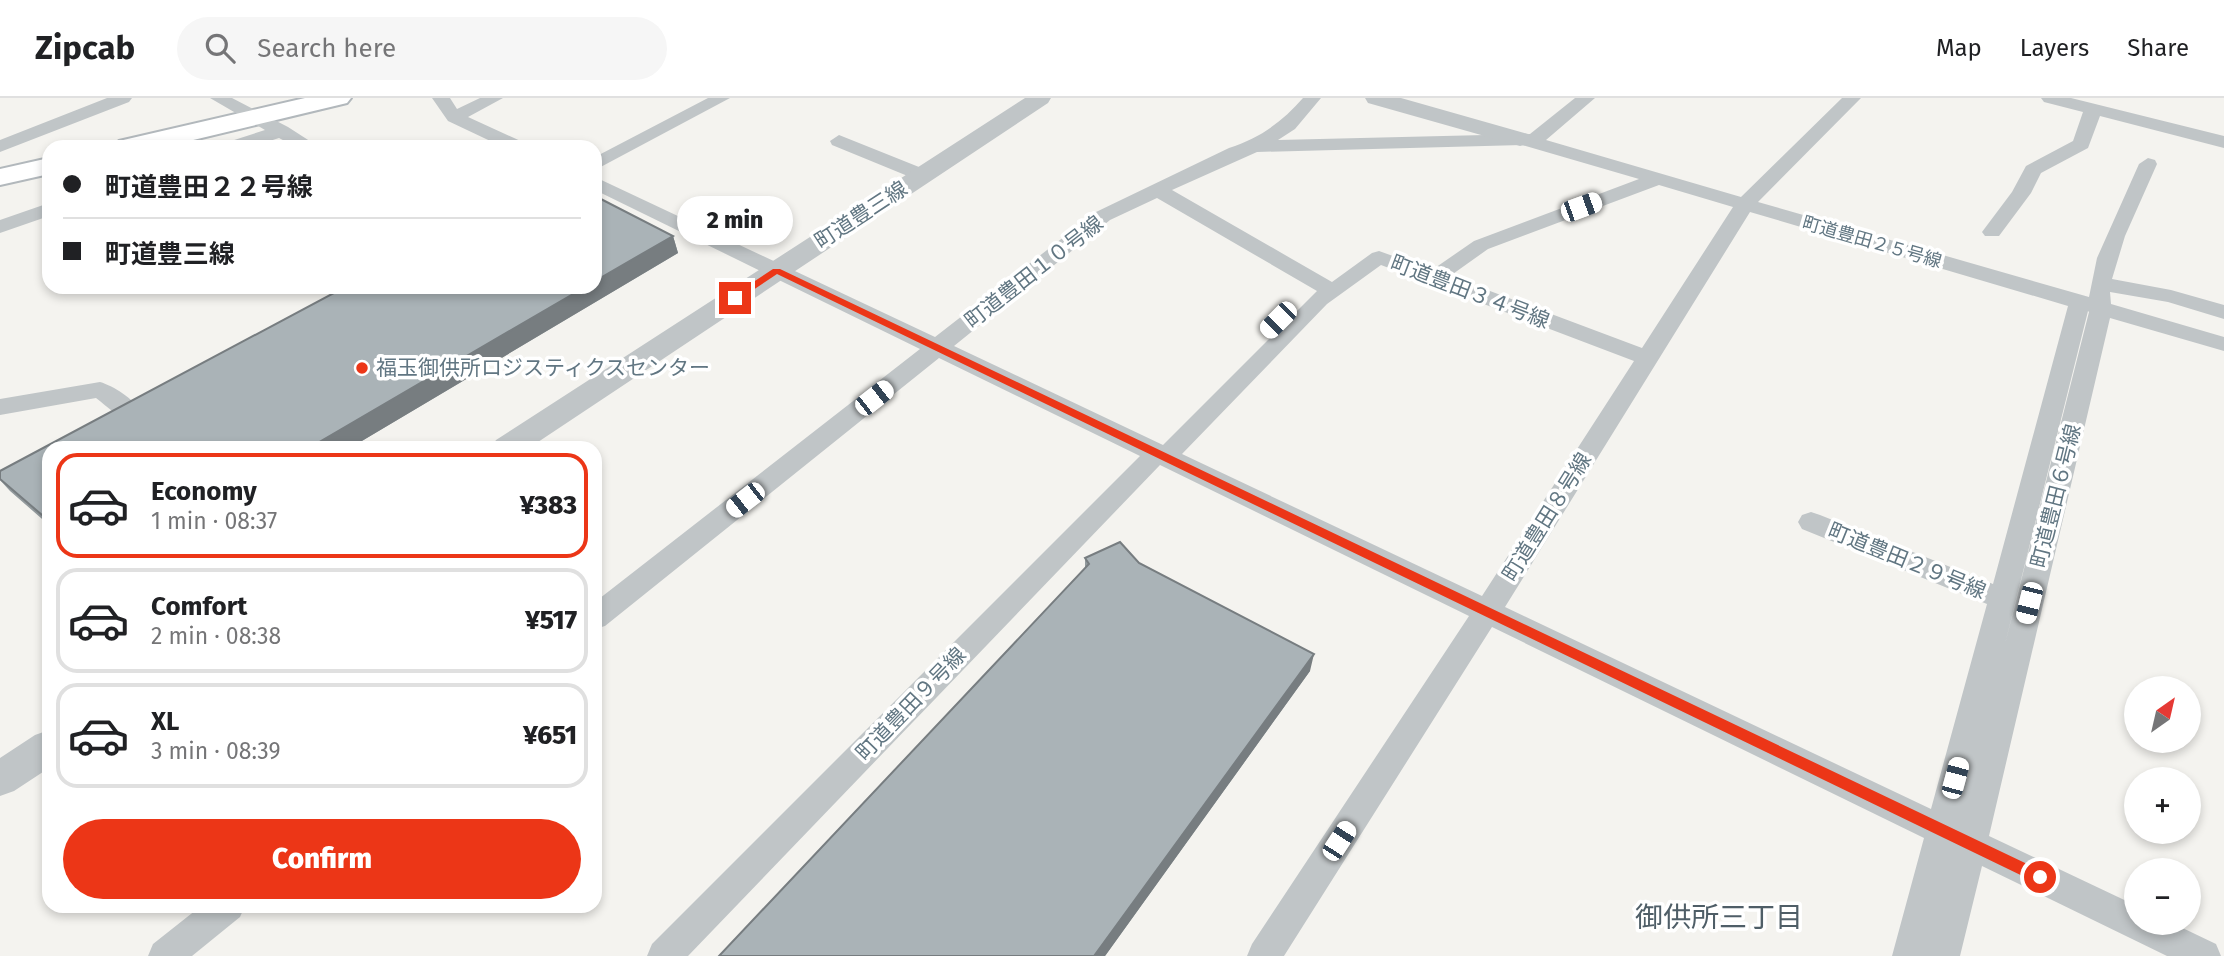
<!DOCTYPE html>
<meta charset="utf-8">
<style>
body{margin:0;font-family:"Fira Sans","Noto Sans JP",sans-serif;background:#f6f6f6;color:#202124;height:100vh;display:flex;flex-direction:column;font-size:26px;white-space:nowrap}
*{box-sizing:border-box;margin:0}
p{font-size:23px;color:#757577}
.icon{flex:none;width:38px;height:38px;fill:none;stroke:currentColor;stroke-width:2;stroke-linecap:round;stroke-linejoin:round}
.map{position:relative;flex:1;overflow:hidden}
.drawer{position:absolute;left:42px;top:343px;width:560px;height:472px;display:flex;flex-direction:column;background:#fff;border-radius:21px;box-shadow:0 4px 10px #0003}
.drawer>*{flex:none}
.guide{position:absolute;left:42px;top:42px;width:560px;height:154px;border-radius:21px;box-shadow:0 4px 10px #0003;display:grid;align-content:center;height:154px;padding:0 21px;background:#fff}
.needle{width:46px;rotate:34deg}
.tools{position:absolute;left:2124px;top:578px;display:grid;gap:14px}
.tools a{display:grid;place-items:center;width:77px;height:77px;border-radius:50%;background:#fff;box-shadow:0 4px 10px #0003;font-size:35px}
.end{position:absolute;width:32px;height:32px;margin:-16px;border:9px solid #ec3617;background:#fff;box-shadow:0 0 0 4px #fff}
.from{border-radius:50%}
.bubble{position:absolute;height:49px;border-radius:24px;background:#fff;box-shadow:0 4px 10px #0003;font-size:23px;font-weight:800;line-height:49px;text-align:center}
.car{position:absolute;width:21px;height:42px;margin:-21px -10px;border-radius:9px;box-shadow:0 0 5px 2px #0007;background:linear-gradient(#fff 24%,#345 0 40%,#fff 0 76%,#345 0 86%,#fff 0)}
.guide b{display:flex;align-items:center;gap:24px;height:66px;font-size:26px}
.guide b+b{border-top:2px solid #e0e0e0}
.guide i{width:18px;height:18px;background:#202124}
ul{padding:12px 0 0;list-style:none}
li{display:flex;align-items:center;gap:21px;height:105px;margin:0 14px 10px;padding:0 7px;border:4px solid #e0e0e0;border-radius:21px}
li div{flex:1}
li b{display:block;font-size:26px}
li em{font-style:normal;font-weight:800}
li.active{border-color:#ec3617}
li>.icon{width:63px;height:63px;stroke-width:1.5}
.primary-button{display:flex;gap:14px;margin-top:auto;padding:14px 21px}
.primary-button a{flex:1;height:80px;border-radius:42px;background:#ec3617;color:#fff;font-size:28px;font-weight:800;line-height:80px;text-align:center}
header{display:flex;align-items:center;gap:42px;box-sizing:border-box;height:98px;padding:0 35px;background:#fff;border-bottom:2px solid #e0e0e0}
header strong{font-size:33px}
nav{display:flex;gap:38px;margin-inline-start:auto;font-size:24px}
.search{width:490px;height:63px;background:#f6f6f6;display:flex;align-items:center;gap:18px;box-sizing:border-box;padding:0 24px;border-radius:38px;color:#757577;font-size:26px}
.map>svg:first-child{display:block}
</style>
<header>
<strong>Zipcab</strong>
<div class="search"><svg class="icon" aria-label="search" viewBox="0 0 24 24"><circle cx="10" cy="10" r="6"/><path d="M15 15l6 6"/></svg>Search here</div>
<nav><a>Map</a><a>Layers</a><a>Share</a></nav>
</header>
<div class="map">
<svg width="2224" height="858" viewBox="0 0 2224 858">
<rect width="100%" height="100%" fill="#f4f3ef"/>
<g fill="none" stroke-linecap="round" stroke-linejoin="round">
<defs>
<path id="secondary" d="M305,0H351L347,5L164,49H115L119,43Z
M49,60V76L0,87V71Z"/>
</defs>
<use href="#secondary" stroke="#b2b8bc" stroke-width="4"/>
<path fill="#c0c5c7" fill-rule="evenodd" d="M592,268L614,280L616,283L614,286H606L588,275L586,272Z"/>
<path fill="#c0c5c7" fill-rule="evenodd" d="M107,0H132L129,4L0,54V42Z
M210,0H232L288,29L319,49H296L279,40L251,49H223L225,45L265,32Z
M432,0H450L457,11L480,0H503L468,19L525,45L527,49H503L448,23Z
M708,0H730L595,72V59Z
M1303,0H1321L1295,31L1278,42L1530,36L1575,0H1595L1546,42L1741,99L1842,0H1861L1758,104L2089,199L2097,160L2139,66L2148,60L2155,62L2157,66L2125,138L2112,181L2171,192L2224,207V221L2168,204L2110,194L2111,206L2224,239V253L2110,220L1989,738L2137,808V824H2170L2216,846L2221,858H2167L1982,768L1960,858H1892L1924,740L1492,529L1284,858H1247L1252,846L1469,518L1160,367L688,858H647L652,846L1140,358L939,260L605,528L595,531V504L920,251L595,92V79L935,239L1096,114L1229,50C1260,40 1282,24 1303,0ZM1522,47L1639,81L1474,143L1432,172L1379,153L1372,155L1332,184L1172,92L1257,54ZM1659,87L1733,109L1642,250L1450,178L1488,151ZM1157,100L1317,193L1163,347L954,248L1110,122ZM1750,114L2068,208L1993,486L1820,417L1811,414L1802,417L1798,424L1802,431L1987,506L1931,711L1505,509ZM1381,167L1634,263L1482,498L1182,356L1327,206ZM2088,213L2089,214L2005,546Z
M2041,0H2071L2224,38V50L2100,18L2088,50L2041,75L2031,95L1999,138H1985L1982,134L2012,94L2026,68L2073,43L2083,14L2044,4Z
M839,37L929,73L932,77L929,81H915L832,47L830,43Z
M49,105V118L0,135V122Z
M100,284C114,288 133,301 141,313L137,319C120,323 109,310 96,300L0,317V301Z
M201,808H245L240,819L192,858H148L153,846Z"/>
<path fill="#c0c5c7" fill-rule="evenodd" d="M1025,0H1051L1048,5L529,350H491L496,342Z
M1365,0H1401L1528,36L1532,41L1528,46L1520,48L1368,5Z
M49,632V670L14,693L0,698V660L35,637Z"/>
<use href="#secondary" fill="#fff" fill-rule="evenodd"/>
</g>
<path fill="#929a9d" d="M595,98L673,138L678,155L350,350H49V427L10,393L0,382V373L345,189H595Z
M1085,460L1139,465L1310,573L1105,858H719L1085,470Z"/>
<path fill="#777d80" d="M673,138L678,155L350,350H309L585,189H595V183Z
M1314,556L1310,573L1105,858H1094Z"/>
<path fill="#aab3b7" stroke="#777d80" stroke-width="2" d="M595,98L673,138L595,183Z
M345,189H585L309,350H49V423L0,381V373Z
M1120,444L1139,465L1314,556L1094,858H719L1089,466L1085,460Z"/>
<path fill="#ec3617" d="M773,171H780L2046,775L2048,779L2046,784H2035L777,176L738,202H732V198Z"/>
<circle fill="#ec3617" stroke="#fff" stroke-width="2.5" cx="362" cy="270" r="7"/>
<g text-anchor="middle" stroke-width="7" stroke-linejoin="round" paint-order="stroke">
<g font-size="18" fill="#617682" stroke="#fff">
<text transform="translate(1872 144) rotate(16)" y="6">町道豊田２５号線</text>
</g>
<g font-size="21" fill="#617682" stroke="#fff">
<text transform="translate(861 117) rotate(-33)" y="7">町道豊三線</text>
<text transform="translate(1034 174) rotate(-38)" y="7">町道豊田１０号線</text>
<text transform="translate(1470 194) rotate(21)" y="7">町道豊田３４号線</text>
<text transform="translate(2056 398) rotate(-76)" y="7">町道豊田６号線</text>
<text transform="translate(1547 419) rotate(-58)" y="7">町道豊田８号線</text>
<text transform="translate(1907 463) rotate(22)" y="7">町道豊田２９号線</text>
<text transform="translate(911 606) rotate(-46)" y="7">町道豊田９号線</text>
</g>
<g font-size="21" fill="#617682" stroke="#fff" text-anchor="start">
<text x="376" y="277">福玉御供所ロジスティクスセンター</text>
</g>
<g font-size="28" fill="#4f5e67" stroke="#fff">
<text x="1719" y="829">御供所三丁目</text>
</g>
</g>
</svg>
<div class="tools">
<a><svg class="needle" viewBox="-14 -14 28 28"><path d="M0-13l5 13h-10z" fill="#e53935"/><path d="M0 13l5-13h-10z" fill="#757577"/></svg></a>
<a>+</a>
<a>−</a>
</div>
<i class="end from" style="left:2040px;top:779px"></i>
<i class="end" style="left:735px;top:200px"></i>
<div class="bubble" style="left:677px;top:98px;width:116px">2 min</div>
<i class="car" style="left:1581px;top:109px;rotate:70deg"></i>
<i class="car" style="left:1278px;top:222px;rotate:225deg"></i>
<i class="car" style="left:874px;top:300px;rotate:52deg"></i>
<i class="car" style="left:745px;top:402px;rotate:232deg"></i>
<i class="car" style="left:2029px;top:505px;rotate:194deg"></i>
<i class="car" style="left:1955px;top:680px;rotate:15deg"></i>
<i class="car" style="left:1339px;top:743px;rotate:33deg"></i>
<div class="guide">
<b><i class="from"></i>町道豊田２２号線</b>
<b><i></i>町道豊三線</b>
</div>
<section class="drawer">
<ul>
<li class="active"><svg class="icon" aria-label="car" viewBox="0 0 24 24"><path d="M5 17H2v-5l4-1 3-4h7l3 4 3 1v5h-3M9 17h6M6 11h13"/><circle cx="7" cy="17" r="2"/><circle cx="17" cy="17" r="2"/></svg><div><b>Economy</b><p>1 min · 08:37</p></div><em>¥383</em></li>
<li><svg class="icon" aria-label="car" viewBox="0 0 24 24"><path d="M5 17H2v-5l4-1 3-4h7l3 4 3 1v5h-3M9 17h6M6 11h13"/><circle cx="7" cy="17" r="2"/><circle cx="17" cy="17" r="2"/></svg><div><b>Comfort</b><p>2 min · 08:38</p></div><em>¥517</em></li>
<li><svg class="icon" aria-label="car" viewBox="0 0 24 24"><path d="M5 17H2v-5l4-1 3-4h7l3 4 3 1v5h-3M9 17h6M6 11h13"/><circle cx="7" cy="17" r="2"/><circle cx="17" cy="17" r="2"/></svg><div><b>XL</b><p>3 min · 08:39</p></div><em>¥651</em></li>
</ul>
<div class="primary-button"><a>Confirm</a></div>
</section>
</div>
